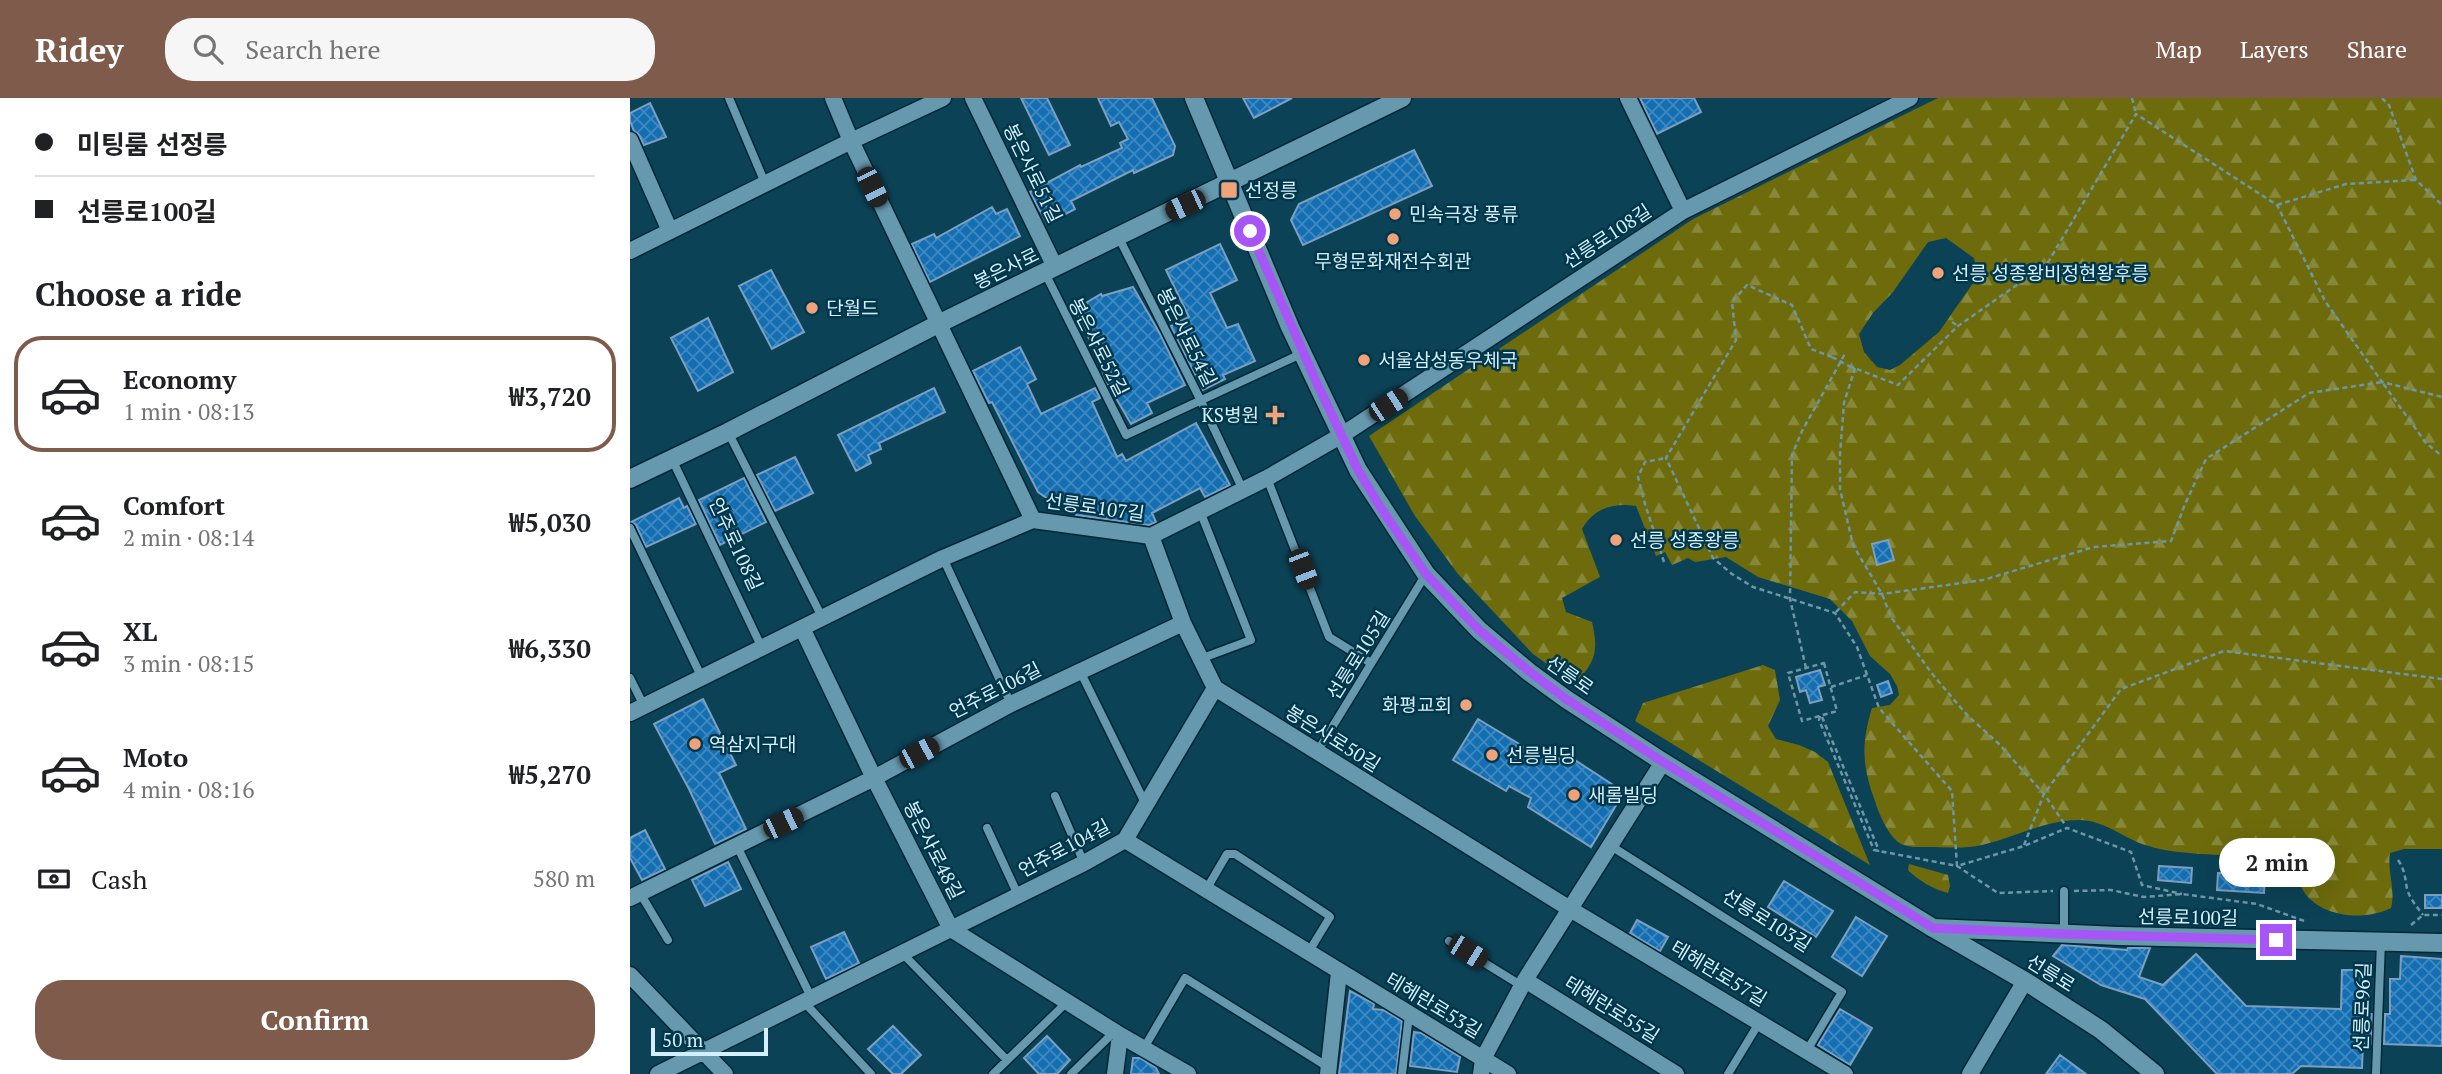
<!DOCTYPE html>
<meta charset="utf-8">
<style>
body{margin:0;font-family:"PT Serif","Noto Sans KR",serif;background:#f6f6f6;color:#202124;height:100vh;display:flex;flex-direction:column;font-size:26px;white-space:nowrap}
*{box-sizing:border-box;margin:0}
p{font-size:23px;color:#757577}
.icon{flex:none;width:38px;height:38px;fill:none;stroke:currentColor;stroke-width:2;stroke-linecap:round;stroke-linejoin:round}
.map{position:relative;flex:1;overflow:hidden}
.details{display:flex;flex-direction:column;background:#fff;width:630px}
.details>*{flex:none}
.top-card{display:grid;align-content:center;height:154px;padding:0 35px;background:#fff}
.scale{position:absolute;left:21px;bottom:18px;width:117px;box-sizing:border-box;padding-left:7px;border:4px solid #d4eefa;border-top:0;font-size:19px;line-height:24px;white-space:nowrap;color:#d4eefa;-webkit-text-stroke:5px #00374b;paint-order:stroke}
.end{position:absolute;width:32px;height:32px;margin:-16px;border:9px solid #a855f7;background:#fff;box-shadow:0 0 0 4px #fff}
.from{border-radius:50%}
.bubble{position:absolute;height:49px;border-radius:24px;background:#fff;box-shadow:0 7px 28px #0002;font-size:23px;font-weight:700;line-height:49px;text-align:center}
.car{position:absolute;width:21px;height:42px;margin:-21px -10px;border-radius:9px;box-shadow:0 0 5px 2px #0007;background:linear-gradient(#222 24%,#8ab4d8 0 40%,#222 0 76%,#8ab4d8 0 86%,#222 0)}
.top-card b{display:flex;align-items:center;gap:24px;height:66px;font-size:26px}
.top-card b+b{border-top:2px solid #e0e0e0}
.top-card i{width:18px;height:18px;background:#202124}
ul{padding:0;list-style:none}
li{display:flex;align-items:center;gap:21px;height:116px;margin:0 14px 10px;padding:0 21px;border:4px solid transparent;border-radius:28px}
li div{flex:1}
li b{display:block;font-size:26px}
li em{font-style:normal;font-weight:700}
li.current{border-color:#7e5b4b}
li>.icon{width:63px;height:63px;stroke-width:1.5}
h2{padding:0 35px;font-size:32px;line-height:84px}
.pay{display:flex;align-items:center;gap:18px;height:77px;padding:0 35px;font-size:26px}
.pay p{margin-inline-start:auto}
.action{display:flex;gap:14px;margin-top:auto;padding:14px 35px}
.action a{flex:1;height:80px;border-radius:28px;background:#7e5b4b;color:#fff;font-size:28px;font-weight:700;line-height:80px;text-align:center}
header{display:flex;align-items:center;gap:42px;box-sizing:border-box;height:98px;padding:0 35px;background:#7e5b4b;color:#fff}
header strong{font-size:33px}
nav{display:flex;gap:38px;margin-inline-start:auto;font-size:24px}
.search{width:490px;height:63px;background:#f6f6f6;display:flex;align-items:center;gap:18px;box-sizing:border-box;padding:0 24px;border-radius:28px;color:#757577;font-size:26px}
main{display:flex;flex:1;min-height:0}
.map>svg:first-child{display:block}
</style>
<header>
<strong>Ridey</strong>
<div class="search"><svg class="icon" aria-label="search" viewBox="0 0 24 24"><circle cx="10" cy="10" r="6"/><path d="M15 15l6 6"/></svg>Search here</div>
<nav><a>Map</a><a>Layers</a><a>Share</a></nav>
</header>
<main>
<section class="details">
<div class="top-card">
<b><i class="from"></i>미팅룸 선정릉</b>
<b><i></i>선릉로100길</b>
</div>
<h2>Choose a ride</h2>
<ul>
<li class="current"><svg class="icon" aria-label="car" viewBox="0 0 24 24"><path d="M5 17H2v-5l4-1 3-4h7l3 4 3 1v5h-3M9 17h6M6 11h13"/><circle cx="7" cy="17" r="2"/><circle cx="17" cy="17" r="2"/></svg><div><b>Economy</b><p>1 min · 08:13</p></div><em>₩3,720</em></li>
<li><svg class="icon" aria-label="car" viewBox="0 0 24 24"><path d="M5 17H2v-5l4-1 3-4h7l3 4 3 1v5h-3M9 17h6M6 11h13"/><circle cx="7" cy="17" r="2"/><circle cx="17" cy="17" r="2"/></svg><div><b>Comfort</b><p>2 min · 08:14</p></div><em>₩5,030</em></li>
<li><svg class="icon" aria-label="car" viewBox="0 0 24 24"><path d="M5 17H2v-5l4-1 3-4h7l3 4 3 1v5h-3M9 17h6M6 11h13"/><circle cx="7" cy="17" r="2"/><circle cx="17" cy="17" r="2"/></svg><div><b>XL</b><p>3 min · 08:15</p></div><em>₩6,330</em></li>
<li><svg class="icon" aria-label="car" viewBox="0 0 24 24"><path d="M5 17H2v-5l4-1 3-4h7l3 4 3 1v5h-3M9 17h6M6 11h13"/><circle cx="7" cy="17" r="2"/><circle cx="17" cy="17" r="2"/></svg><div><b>Moto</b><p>4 min · 08:16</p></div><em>₩5,270</em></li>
</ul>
<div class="pay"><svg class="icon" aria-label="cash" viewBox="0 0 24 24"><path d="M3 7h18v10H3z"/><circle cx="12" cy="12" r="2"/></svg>Cash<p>580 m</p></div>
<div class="action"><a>Confirm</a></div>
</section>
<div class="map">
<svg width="1812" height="976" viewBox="0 0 1812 976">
<defs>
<pattern id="forest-firs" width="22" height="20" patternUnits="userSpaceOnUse" patternTransform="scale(1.75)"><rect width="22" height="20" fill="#6d6b0c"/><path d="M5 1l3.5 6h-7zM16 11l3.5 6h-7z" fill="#88883c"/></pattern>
<pattern id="building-cross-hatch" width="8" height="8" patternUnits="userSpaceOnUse" patternTransform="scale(1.75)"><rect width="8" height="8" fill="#146eb2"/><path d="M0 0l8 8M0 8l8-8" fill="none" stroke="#408ac1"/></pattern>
</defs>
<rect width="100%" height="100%" fill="#0c4256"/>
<path fill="url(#forest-firs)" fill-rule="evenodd" d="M1308,0H1812V751H1774L1760,755C1757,774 1766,792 1761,810C1735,823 1692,820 1674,794C1669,786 1666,773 1658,767C1650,761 1638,759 1628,759C1592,756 1546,758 1512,746C1491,738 1473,722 1449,722C1414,722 1384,740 1352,747C1335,751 1316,749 1299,749C1289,749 1276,750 1268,744C1257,735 1249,716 1245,703C1232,668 1231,646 1242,610L1260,607L1269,597L1267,588L1260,576L1240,558L1222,523L1200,501L1128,479L1096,459L1065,464L1058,460L1042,467L1035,454L1026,458L1006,408C983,404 963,411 952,431L970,479L932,500L936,514L962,524C969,554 965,564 945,586L903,556L828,476L785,418L739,338L1063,121ZM1316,140L1344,160L1348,178L1309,234L1270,267L1260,272L1247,269L1234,254L1229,236L1243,215L1263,194L1298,144Z
M1133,567L1145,572L1150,602L1138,628L1146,641L1169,647L1185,654L1198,664L1240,767L1005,623L1013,605Z
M1279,766L1318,777L1320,788L1318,795C1303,791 1289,783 1278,772Z"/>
<path fill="url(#building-cross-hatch)" stroke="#7c9fc1" stroke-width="2" d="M391,0H417L440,47L419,57Z
M468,0H522L545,48L543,57L504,75L503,72L441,103L445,111L417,126L400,94L450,67L451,69L492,50L490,45L498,41L489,24L481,28Z
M613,0H662L624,20Z
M1010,0H1064L1071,14L1027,36Z
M20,5L36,39L14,47L9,37L4,33L0,23V15Z
M784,52L802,88L673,147L661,122L669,106Z
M362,109L366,116L377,111L390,138L300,184L282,146L304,136L306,140Z
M590,146L607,182L580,195L597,230L608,226L625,263L593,277L595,281L573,292L541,228L559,219L536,172Z
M141,172L174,234L142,251L109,188Z
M503,189L529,234L555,287L517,305L522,315L501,326L475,281L472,272H473L446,211L471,196L472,198Z
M78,220L103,274L68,293L41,240Z
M390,249L406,281L397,286L411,316L465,290L470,300L462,304L487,359L492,356L496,363L566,325L600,387L575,399L570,390L522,415L526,424L519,427L446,417L447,407L421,403L408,394L362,304L359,305L343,273Z
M304,290L315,314L249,345L251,351L238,357L241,365L226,373L208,337Z
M165,359L183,395L145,413L127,377Z
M114,380L136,424L90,447L69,402Z
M49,400L54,410L57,408L66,426L16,449L6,427L1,424Z
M1258,442L1264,462L1247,467L1242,446Z
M1190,572L1195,587L1188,589L1192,602L1180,605L1176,592L1170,594L1166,579Z
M1258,583L1262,595L1251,599L1247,587Z
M73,601L106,667L89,675L116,731L85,746L59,691L24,626Z
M848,621L909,658L914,651L930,661L934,655L994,694L961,749L898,709L901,700L879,688L876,693L823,662Z
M15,732L35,771L12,782L0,760V740Z
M98,764L111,791L75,808L62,782Z
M1529,768L1562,770L1561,785L1528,782Z
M1588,775L1635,777L1634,795L1587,792Z
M1154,783L1203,813L1186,839L1138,809Z
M1795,797H1812V810H1795Z
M1226,819L1257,838L1232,878L1202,859Z
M1007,822L1038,839L1030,853L1000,835Z
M214,834L229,865L196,881L181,849Z
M1432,847L1497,852L1498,850H1520L1509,879L1533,887L1566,856L1616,908L1711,911L1712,872H1736L1735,915L1742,916L1741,946L1733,945L1732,970L1671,968L1662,976H1587L1515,901L1471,887L1423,858Z
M1771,858L1812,861V948L1754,946L1755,916H1760V881H1770Z
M720,893L744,906L743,911L753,912L772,923L766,976H709Z
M1210,911L1242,930L1220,967L1188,947Z
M263,928L291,957L271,976H263L238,951Z
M784,934L791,935L830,959L827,974L780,968Z
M417,938L440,962L427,976H409L394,960Z
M1430,957L1456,976H1416Z
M503,960H510L526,970L529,976H501Z"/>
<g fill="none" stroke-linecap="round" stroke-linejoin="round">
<defs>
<path id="service" d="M99,0L135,85
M488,138L570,301L613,392
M415,175L496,337L673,255
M98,334L193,521
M42,361L132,550
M637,380L699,539L741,565
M570,413L621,542L570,561
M0,430L72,580
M313,460L381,606
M450,573L516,707
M0,580L14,608
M687,654L796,476
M425,698L454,765
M357,730L388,797
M107,748L181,899
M981,748L1212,894L1176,954
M576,792L597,756H605L698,817L700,819L678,855
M10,795L38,842
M1434,836V793
M819,843L892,888
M271,854L377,962
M174,904L241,976
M514,950L555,880L698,969
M363,976L437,904
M441,976L485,933
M772,976L779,917
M1098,976L1129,925
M1746,976L1751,844"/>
<path id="minor" d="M203,0L221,43L403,422
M343,0L425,169
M998,0L1053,113
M0,42L40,133
M0,153L221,43L313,0
M521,438L553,525L585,590L940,811L1215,976
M172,530L244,680L321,831L490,937L558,976
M0,615L313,460L403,422L521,438L637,380L712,337L1053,113L1280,0
M495,742L878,976
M0,800L244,680L381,606L553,525
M0,877L95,976
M895,882L1046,976
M28,976L454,765L495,742L585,590
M485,976L490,937
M698,976L709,874
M851,976L853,961L895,882L1033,664
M1340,976L1395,883"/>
<path id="tertiary" d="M1303,830L1489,838L1812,845"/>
<path id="secondary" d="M564,0L660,229L728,372L796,476L849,532L899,574L936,601L1033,664L1303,830L1395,883L1471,932L1525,976
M0,381L98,334L308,226L772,0"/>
</defs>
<use href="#service" stroke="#002736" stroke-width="11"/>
<use href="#minor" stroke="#002736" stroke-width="19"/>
<use href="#tertiary" stroke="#002736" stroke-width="21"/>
<use href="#secondary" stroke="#002736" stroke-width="21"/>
<path stroke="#6d96a6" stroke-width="2.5" stroke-dasharray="5 3.5" stroke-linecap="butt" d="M1502,0L1506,16
M1752,0L1759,7L1786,82L1812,107
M1647,107L1716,86L1786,82
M1322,224L1328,228
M1202,259L1181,251L1162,207L1117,187L1102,204L1106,242L1036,360L1083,460L1102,476L1123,489L1205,515L1227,549L1249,610L1322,693L1327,768L1394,748L1437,730L1501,754L1512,787L1552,796
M1219,268L1268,287L1328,228L1417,166L1506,16L1647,107L1695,203L1752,284L1812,299
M1225,270L1214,305L1210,356V391L1223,447L1252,496L1261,519L1303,577L1337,617L1369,646L1414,696L1436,728
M1034,464L1015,406L1008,379L1015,364L1036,360
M1206,514L1225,494L1252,496L1353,482L1464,449L1541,443L1555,406L1576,361L1679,295L1752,284L1796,345L1812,358
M1194,565L1207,613L1172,623L1158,575Z
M1176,570L1160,501L1162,357L1172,333L1216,254
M1201,589L1237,577
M1190,618L1189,622L1244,752L1327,768L1368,795L1423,793
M1192,619L1248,750V754
M1394,747L1414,696L1491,591L1594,553L1812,581
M1768,762C1775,772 1775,780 1777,791C1780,801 1787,809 1793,817
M1444,793L1481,792L1514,799L1552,796L1627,806L1677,824
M1781,827L1793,817H1812"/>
<use href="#service" stroke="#6698ae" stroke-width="8"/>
<use href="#minor" stroke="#6698ae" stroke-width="16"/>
<use href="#tertiary" stroke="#6698ae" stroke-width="18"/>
<use href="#secondary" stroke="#6698ae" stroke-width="18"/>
<path stroke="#6d96a6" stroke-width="2.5" stroke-dasharray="5 3.5" stroke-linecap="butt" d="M1202,259L1219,268"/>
</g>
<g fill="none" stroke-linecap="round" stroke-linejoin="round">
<path stroke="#a855f7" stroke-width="9" d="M620,133L685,281L728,372L752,412L796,476L849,532L900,574L936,601L1033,664L1303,830L1434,836L1646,842"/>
</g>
<g fill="#f0a27a" stroke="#00374b" stroke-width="2.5">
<rect x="590" y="83" width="18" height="18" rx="3.5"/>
<circle cx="765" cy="116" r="7"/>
<circle cx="763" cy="141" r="7"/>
<circle cx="1308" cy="175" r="7"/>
<circle cx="182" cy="210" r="7"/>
<circle cx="734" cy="262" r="7"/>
<path d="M641.5 306.5h7v7h7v7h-7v7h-7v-7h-7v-7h7z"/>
<circle cx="986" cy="442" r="7"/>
<circle cx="836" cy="607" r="7"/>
<circle cx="65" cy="646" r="7"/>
<circle cx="862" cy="657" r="7"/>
<circle cx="944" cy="697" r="7"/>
</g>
<g text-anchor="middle" stroke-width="5" stroke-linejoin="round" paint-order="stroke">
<g font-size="19" fill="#d4eefa" stroke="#00374b">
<text transform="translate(403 75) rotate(64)" y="7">봉은사로51길</text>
<text transform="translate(977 138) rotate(-33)" y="7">선릉로108길</text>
<text transform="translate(376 170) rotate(-26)" y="7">봉은사로</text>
<text transform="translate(557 239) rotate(63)" y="7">봉은사로54길</text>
<text transform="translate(469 249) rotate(63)" y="7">봉은사로52길</text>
<text transform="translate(465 409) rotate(8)" y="7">선릉로107길</text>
<text transform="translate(106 446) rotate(65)" y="7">언주로108길</text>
<text transform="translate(728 557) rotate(-58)" y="7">선릉로105길</text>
<text transform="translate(940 577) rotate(35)" y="7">선릉로</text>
<text transform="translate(365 592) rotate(-27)" y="7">언주로106길</text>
<text transform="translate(703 640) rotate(32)" y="7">봉은사로50길</text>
<text transform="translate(434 750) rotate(-28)" y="7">언주로104길</text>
<text transform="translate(304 752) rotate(63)" y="7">봉은사로48길</text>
<text transform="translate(1558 819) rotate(1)" y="7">선릉로100길</text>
<text transform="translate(1137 822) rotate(32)" y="7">선릉로103길</text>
<text transform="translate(1089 875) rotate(31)" y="7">테헤란로57길</text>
<text transform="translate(1421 875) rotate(32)" y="7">선릉로</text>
<text transform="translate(804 907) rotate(31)" y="7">테헤란로53길</text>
<text transform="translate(1732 909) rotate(-88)" y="7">선릉로96길</text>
<text transform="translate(982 911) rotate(32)" y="7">테헤란로55길</text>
</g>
<g font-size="19" fill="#d4eefa" stroke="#00374b" text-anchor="start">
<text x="615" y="99">선정릉</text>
<text x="779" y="123">민속극장 풍류</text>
<text x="763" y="170" text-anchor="middle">무형문화재전수회관</text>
<text x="1322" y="182">선릉 성종왕비정현왕후릉</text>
<text x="196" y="217">단월드</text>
<text x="748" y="269">서울삼성동우체국</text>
<text x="629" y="324" text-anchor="end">KS병원</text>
<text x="1000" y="449">선릉 성종왕릉</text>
<text x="822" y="614" text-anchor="end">화평교회</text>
<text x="79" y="653">역삼지구대</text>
<text x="876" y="664">선릉빌딩</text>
<text x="958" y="704">새롬빌딩</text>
</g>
</g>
</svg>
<div class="scale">50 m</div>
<i class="end from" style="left:620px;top:133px"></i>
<i class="end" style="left:1646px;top:842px"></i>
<div class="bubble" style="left:1589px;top:740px;width:116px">2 min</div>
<i class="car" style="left:242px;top:89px;rotate:154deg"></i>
<i class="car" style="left:555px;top:107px;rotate:245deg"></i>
<i class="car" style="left:758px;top:307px;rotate:57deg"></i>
<i class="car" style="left:673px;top:471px;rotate:159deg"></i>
<i class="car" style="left:289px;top:655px;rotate:62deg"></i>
<i class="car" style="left:153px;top:725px;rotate:64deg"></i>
<i class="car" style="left:838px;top:854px;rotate:122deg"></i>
</div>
</main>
